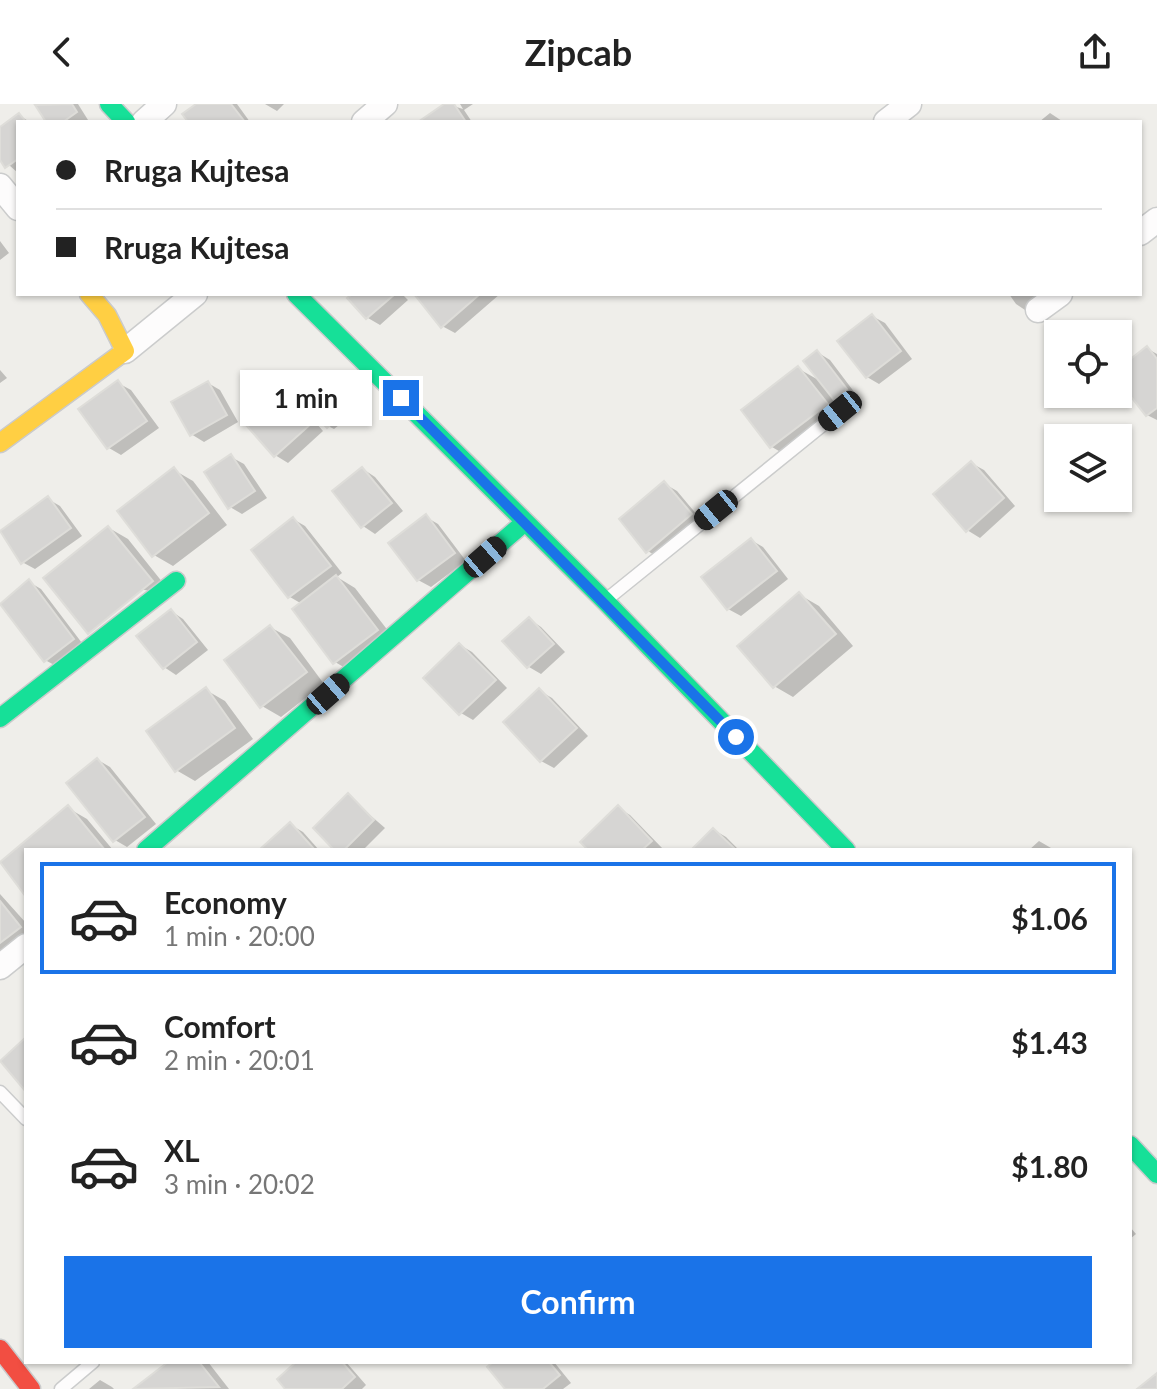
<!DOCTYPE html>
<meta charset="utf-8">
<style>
body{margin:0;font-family:Lato,sans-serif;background:#f2f2f2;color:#222;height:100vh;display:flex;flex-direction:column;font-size:30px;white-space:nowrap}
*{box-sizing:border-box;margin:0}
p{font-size:26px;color:#767676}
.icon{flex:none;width:44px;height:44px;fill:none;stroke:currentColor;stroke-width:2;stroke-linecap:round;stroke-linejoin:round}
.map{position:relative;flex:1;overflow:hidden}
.sheet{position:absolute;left:24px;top:744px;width:1108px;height:516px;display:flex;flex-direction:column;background:#fff;border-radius:0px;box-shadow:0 2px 6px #0004}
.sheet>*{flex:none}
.guide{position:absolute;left:16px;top:16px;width:1126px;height:176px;border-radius:0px;box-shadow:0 2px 6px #0004;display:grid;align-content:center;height:176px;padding:0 40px;background:#fff}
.buttons{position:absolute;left:1044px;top:216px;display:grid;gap:16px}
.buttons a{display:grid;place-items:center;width:88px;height:88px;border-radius:0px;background:#fff;box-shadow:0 2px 6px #0004;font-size:40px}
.end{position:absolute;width:36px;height:36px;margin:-18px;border:10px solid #1a73e8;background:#fff;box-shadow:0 0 0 4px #fff}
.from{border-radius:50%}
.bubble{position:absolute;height:56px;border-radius:0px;background:#fff;box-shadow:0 2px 6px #0004;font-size:26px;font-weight:700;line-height:56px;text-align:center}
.car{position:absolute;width:24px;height:48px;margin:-24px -12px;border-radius:10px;box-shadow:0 0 6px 2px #0007;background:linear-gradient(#222 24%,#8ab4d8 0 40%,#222 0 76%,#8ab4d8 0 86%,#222 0)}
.guide b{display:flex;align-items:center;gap:28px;height:76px;font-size:30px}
.guide b+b{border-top:2px solid #e0e0e0}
.guide i{width:20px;height:20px;background:#222}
ul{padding:14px 0 0;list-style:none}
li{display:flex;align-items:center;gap:24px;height:112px;margin:0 16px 12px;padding:0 24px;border:4px solid transparent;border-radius:0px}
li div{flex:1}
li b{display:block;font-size:30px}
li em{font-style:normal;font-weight:700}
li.on{border-color:#1a73e8}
li>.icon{width:72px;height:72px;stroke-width:1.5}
.button{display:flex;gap:16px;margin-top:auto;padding:16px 40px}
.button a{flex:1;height:92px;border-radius:0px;background:#1a73e8;color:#fff;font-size:32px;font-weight:700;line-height:92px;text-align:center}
header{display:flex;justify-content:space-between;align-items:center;height:104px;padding:0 40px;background:#fff;font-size:36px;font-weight:700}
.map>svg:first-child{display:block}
</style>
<header><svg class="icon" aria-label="back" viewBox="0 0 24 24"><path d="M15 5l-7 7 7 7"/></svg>Zipcab<svg class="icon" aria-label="share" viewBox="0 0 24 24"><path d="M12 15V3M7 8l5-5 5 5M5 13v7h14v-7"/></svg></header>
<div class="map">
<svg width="1157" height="1285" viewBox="0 0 1157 1285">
<rect width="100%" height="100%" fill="#efeeea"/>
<path fill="#0003" d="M40,0H78L88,16L49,18L37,2Z
M199,0H237L250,18H191Z
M265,0H284L277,7Z
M447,0L463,5L460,0H473L464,6L472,18H422Z
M1050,9L1062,17L1063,18H1039Z
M20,12L30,18H18V69L0,53V25Z
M0,137L9,149L0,156Z
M355,190H402L408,196L380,221L368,214L350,194Z
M417,190H500L455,229L442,222Z
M1009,190H1054L1028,208L1016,200Z
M872,212L885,219L912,255L879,280L867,273Z
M1148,245L1157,250V316L1147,311L1118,273V267Z
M817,248L830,256L858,293L847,302L830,292L845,312L791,354L772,343L744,306L799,265L822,278Z
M0,266L7,274L0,279Z
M118,279L131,286L159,324L121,351L109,344L81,305Z
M208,279L220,286L238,318L204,338L191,330Z
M325,289L349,313L334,325L328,322Z
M284,290L297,297L323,327L288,359L275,351Z
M231,353L244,360L267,394L242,410L230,403Z
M971,359L984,366L1015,402L980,434L967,426Z
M363,365L375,373L403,407L375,430L363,422Z
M174,366L193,377L227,421L173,462L154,451Z
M665,380L677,387L703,418L660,455L648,447Z
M48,395L60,402L82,432L35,465L22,458Z
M426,413L438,420L466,457L431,483L418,476Z
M293,415L305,422L342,469L337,473L355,484L396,537L354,569L335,558L302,500L290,493Z
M109,424L128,435L171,489L46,475Z
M751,436L763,443L788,475L741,512L728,505Z
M29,478L41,485L85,543L58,563L45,556L2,498Z
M800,491L819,502L853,542L793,593L774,582Z
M171,507L183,515L208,546L176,571L164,563Z
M529,515L541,523L565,548L541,570L529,563L505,537Z
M270,523L290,534L324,580L281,613L262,602Z
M460,541L472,548L507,584L473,616L461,609Z
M206,586L225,597L253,635L195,677L176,666Z
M540,587L552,594L588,632L554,664L541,657Z
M98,656L110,663L156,720L127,743L115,736Z
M348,692L385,724L363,746H337Z
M68,704L87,715L113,746H26V790L1,760Z
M618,704L630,711L663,745L591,746Z
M291,721L303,728L319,746H262Z
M714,726L726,733L739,746H693Z
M1039,737L1051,744L1053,746H1029Z
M0,790L26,819V844L0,865Z
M1130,1123L1136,1130L1130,1135Z
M171,1258H208L229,1285H136Z
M299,1258H346L366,1281L362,1285H288Z
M496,1258H554L571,1279L563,1285H508Z
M100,1276L112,1283L114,1285H89Z"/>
<path fill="#d6d5d3" stroke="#deddd9" stroke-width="2" d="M72,0L77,8L63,18H46L35,1Z
M196,0H231L245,18H188L182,10Z
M444,0H454L466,18H418Z
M19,9L26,18H18V55L5,64L0,56V23Z
M352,190H395L366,215L347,194Z
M414,190H480L441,224Z
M872,210L901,247L866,274L837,237Z
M1147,242L1157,255V304L1146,312L1118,276V265Z
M817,246L847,285L834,296L803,257Z
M798,262L828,300L770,344L741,306Z
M118,276L147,317L107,345L78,305Z
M208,277L227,311L190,332L171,298Z
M284,287L312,319L274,353L246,321Z
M325,287L344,309L327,324L308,302Z
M231,350L255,387L228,405L204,368Z
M971,357L1004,394L966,428L933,390Z
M174,363L209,409L152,453L117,407Z
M362,363L392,399L361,424L332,387Z
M664,377L692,410L646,449L619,415Z
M48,392L71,424L21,460L0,427Z
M426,410L455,449L417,477L388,439Z
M293,413L331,462L288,494L251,446Z
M108,422L153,477L88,530L43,474Z
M751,434L777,467L727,506L701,473Z
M336,471L378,526L333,560L292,505Z
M29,475L74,535L44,558L0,500Z
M799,488L836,530L773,584L737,542Z
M171,505L197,538L163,565L136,532Z
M529,513L554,540L527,564L502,537Z
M270,521L307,568L260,604L224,556Z
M459,539L496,576L459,611L423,574Z
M206,583L235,624L175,668L146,627Z
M539,584L577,624L540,658L503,618Z
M97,654L145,713L113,738L66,679Z
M348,689L374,716L344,746H334L313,724Z
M68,701L105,746H26V793L0,758Z
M618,701L652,737L642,746H588L580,738Z
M290,718L315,746H259Z
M713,724L736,746H691Z
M0,797L21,823L0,839Z
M26,933V988L0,957Z
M168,1258H199L219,1283L133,1285Z
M296,1258H342L355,1273L342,1285H285L277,1275Z
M493,1258H549L560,1271L543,1285H505L487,1263Z
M1157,1269V1285H1137Z"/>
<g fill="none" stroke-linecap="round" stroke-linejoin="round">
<defs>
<path id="lane" d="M606,496L840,307
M0,988L26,1015
M61,1285L93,1258"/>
<path id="street" d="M144,18L164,0
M364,18L385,0
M886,18L909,0
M0,82L18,104
M1140,129L1157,116
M1038,206L1060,190
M125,247L195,190
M0,863L26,842"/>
<path id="fast" d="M109,0L126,18
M296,190L605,497L846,746
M0,614L176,477
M146,746L525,418
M1130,1041L1157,1070"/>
<path id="slow" d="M0,339L125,247L107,211L89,190"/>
<path id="jam" d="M0,1245L31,1285"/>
</defs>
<use href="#lane" stroke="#cbcccc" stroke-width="15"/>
<use href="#street" stroke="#cbcccc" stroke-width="27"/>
<use href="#fast" stroke="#cacacb" stroke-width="21"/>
<use href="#slow" stroke="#cacacb" stroke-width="21"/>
<use href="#jam" stroke="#cacacb" stroke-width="21"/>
<use href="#lane" stroke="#fdfcfc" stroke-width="12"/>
<use href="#street" stroke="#fdfcfc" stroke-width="24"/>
<use href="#fast" stroke="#16e098" stroke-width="18"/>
<use href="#slow" stroke="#ffcf43" stroke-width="18"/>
<use href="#jam" stroke="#f24e42" stroke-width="18"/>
</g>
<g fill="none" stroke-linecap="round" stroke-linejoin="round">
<path stroke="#1a73e8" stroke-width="10" d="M401,294L736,633"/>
</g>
</svg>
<div class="buttons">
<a><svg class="icon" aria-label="locate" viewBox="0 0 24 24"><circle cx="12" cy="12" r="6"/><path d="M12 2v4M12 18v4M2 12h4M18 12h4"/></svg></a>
<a><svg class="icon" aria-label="layers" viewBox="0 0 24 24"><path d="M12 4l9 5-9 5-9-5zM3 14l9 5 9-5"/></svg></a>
</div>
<i class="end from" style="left:736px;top:633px"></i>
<i class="end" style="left:401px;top:294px"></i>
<div class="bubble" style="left:240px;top:266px;width:132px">1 min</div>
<i class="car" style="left:840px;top:307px;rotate:231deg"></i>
<i class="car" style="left:716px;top:406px;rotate:231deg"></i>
<i class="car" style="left:485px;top:453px;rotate:49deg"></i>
<i class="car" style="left:328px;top:590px;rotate:49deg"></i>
<div class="guide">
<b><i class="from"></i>Rruga Kujtesa</b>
<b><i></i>Rruga Kujtesa</b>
</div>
<section class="sheet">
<ul>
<li class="on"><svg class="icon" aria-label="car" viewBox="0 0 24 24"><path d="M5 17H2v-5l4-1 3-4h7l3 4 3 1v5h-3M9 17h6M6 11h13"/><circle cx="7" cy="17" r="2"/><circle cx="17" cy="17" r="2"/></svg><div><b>Economy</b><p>1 min · 20:00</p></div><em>$1.06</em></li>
<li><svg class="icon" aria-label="car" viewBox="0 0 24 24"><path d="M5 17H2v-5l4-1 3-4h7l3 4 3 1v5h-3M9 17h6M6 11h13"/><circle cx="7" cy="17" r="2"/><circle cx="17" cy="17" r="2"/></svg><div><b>Comfort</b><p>2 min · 20:01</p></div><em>$1.43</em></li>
<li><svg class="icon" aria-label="car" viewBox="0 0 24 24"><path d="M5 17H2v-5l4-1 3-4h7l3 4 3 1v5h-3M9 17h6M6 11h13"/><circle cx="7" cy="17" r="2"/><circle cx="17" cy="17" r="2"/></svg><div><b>XL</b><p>3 min · 20:02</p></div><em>$1.80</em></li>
</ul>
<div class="button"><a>Confirm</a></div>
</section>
</div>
